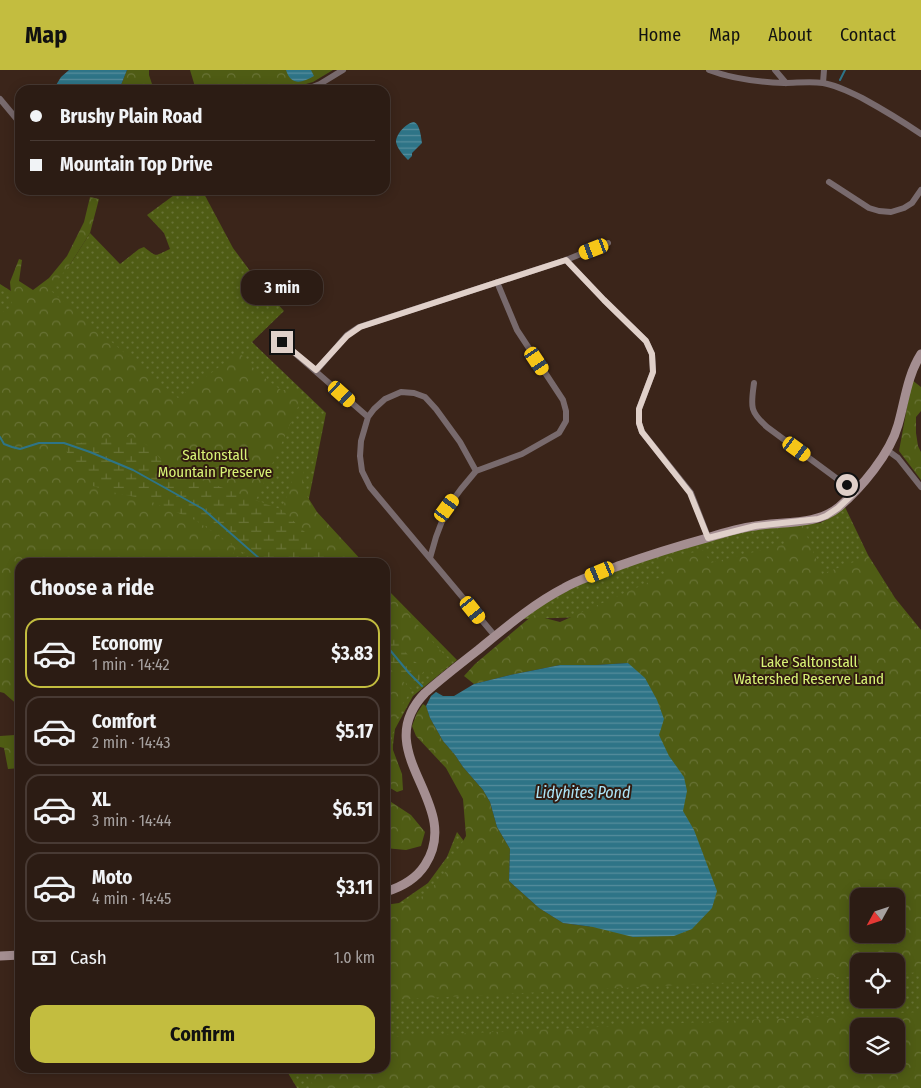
<!DOCTYPE html>
<meta charset="utf-8">
<style>
body{margin:0;font-family:"Fira Sans Condensed",sans-serif;background:#382922;color:#f1f3f6;height:100vh;display:flex;flex-direction:column;font-size:19px;white-space:nowrap}
*{box-sizing:border-box;margin:0}
p{font-size:16px;color:#a6a1a0}
.icon{flex:none;width:28px;height:28px;fill:none;stroke:currentColor;stroke-width:2;stroke-linecap:round;stroke-linejoin:round}
.map{position:relative;flex:1;overflow:hidden}
.drawer{position:absolute;left:15px;top:488px;width:375px;height:515px;display:flex;flex-direction:column;background:#2c1c14;border-radius:15px;box-shadow:0 2px 12px #0003,0 0 0 1px #483a34}
.drawer>*{flex:none}
.guide{position:absolute;left:15px;top:15px;width:375px;height:110px;border-radius:15px;box-shadow:0 2px 12px #0003,0 0 0 1px #483a34;display:grid;align-content:center;height:110px;padding:0 15px;background:#2c1c14}
.needle{width:32px;rotate:230deg}
.controls{position:absolute;left:850px;top:818px;display:grid;gap:10px}
.controls a{display:grid;place-items:center;width:55px;height:55px;border-radius:10px;background:#2c1c14;box-shadow:0 2px 12px #0003,0 0 0 1px #483a34;font-size:25px}
.end{position:absolute;width:22px;height:22px;margin:-11px;border:6px solid #e0d0c9;background:#111;box-shadow:0 0 0 2px #111}
.from{border-radius:50%}
.bubble{position:absolute;height:35px;border-radius:15px;background:#2c1c14;box-shadow:0 2px 12px #0003,0 0 0 1px #483a34;font-size:16px;font-weight:700;line-height:35px;text-align:center}
.car{position:absolute;width:15px;height:30px;margin:-15px -8px;border-radius:6px;box-shadow:0 0 4px 1px #0007;background:linear-gradient(#f5c518 24%,#345 0 40%,#f5c518 0 76%,#345 0 86%,#f5c518 0)}
.guide b{display:flex;align-items:center;gap:18px;height:48px;font-size:19px}
.guide b+b{border-top:1px solid #483a34}
.guide i{width:12px;height:12px;background:#f1f3f6}
ul{padding:0;list-style:none}
li{display:flex;align-items:center;gap:15px;height:70px;margin:0 10px 8px;padding:0 5px;border:2px solid #483a34;border-radius:15px}
li div{flex:1}
li b{display:block;font-size:19px}
li em{font-style:normal;font-weight:700}
li.on{border-color:#c3bd3f}
li>.icon{width:45px;height:45px;stroke-width:1.5}
h2{padding:0 15px;font-size:22px;line-height:60px}
.pay{display:flex;align-items:center;gap:12px;height:55px;padding:0 15px;font-size:19px}
.pay p{margin-inline-start:auto}
.primary-button{display:flex;gap:10px;margin-top:auto;padding:10px 15px}
.primary-button a{flex:1;height:58px;border-radius:15px;background:#c3bd3f;color:#111;font-size:20px;font-weight:700;line-height:58px;text-align:center}
header{display:flex;align-items:center;gap:30px;box-sizing:border-box;height:70px;padding:0 25px;background:#c3bd3f;color:#111}
header strong{font-size:24px}
nav{display:flex;gap:28px;margin-inline-start:auto;font-size:18px}
.map>svg:first-child{display:block}
</style>
<header>
<strong>Map</strong>
<nav><a>Home</a><a>Map</a><a>About</a><a>Contact</a></nav>
</header>
<div class="map">
<svg width="921" height="1018" viewBox="0 0 921 1018">
<defs>
<pattern id="green-dots" width="8" height="8" patternUnits="userSpaceOnUse" patternTransform="scale(1.25)"><rect width="8" height="8" fill="#4f5c14"/><path d="M2 2h.1M6 6h.1" fill="none" stroke="#687235" stroke-width="1.8" stroke-linecap="round"/></pattern>
<pattern id="forest-crowns" width="20" height="18" patternUnits="userSpaceOnUse" patternTransform="scale(1.25)"><rect width="20" height="18" fill="#4f5c14"/><path d="M2 6a3 3 0 1 1 6 0M12 15a3 3 0 1 1 6 0" fill="none" stroke="#687235"/></pattern>
<pattern id="wetland-marsh" width="20" height="14" patternUnits="userSpaceOnUse" patternTransform="scale(1.25)"><rect width="20" height="14" fill="#4f5c14"/><path d="M1 5h8M5 5V1M11 12h8M15 12V8" fill="none" stroke="#687235"/></pattern>
<pattern id="water-rules" width="6" height="5" patternUnits="userSpaceOnUse" patternTransform="scale(1.25)"><rect width="6" height="5" fill="#2e7487"/><path d="M0 2.5h6" fill="none" stroke="#568d9c"/></pattern>
</defs>
<rect width="100%" height="100%" fill="#3b251a"/>
<path fill="url(#green-dots)" fill-rule="evenodd" d="M181,120H202L233,178L262,217L284,241L252,272L326,343L307,438L361,492H155L0,433V214L33,235L71,193L90,163L120,194L139,179L144,177C158,188 154,186 170,179L164,163L147,145Z
M845,437L868,485L895,528L921,560V1018H297L285,998H385V835L399,833L428,813L447,787L457,762L577,920L652,545L523,549L544,534L569,520L583,513L643,491L732,464L766,457L820,453L835,445ZM859,826H896V864H859ZM859,891H896V929H859ZM859,956H896V994H859Z
M385,517L457,590L413,626L395,659L388,715L385,710Z"/>
<path fill="url(#forest-crowns)" fill-rule="evenodd" d="M127,0H149V5L154,20H119Z
M190,0H333L313,12L285,20H196Z
M90,127L99,129L90,163L71,193L50,220L178,328L239,282L258,303L281,320H294L302,328L256,430L282,440L294,405L304,399L302,418L317,442L363,492H257L236,478L229,492H20V637L4,623L0,622V239L4,242L12,236L10,212L19,189L22,190L19,211L33,220L49,208L67,186L84,152Z
M912,310L921,317V341L916,347V363L918,376L921,382V410L899,381Z
M803,456L822,504L867,487L893,529L919,561L921,565V902L896,904V891H859V906L385,930V838L419,829L441,809L466,766L463,729L446,698L416,666L412,656L417,643L423,634L426,636L430,648L443,671L455,685L463,697L483,720L490,732L497,757L510,779L509,811L539,838L563,853L593,857L633,867L674,866L692,859L712,838L717,821L694,760L683,741L686,721L684,707L669,686L659,664L664,649L628,593L596,595H560L510,605L474,614L464,606L475,594L533,545L560,552L665,505L659,490L704,480L710,493L786,474L779,458ZM859,826H896V864H859Z
M385,517L431,570L452,593L435,605L429,599L424,600L419,610L399,639L392,666L393,680L402,704L403,720L397,722L385,715V642L388,637L385,635Z
M20,659V698L8,699L4,678L0,677V666L15,665Z
M385,728L411,745L425,762L421,776L406,780L385,778Z
M921,942V1018H315L302,998H385V967ZM859,956H896V994H859Z"/>
<path fill="url(#wetland-marsh)" d="M117,366L137,368L152,379L167,397L282,440L309,466L332,492H258L195,450L145,429L116,423L93,416L76,393L64,379L65,370L80,373Z
M385,555L407,584L424,600L419,610L412,620L385,594Z"/>
<path fill="url(#water-rules)" d="M69,0H127L119,20H53L61,7Z
M286,0H311L314,6C302,13 291,16 286,0Z
M414,52C420,54 421,67 422,73L412,83V86L408,90L407,89C403,85 397,78 396,72C396,64 406,53 414,52Z
M628,593L645,608L657,630L664,649L659,665L669,686L684,707L687,721L683,741L694,760L717,821L712,838L692,859L674,866L633,867L593,857L563,853L539,838L509,811L510,779L497,757L490,732L483,720L463,697L455,685L443,671L430,648L426,636L431,626L436,622L443,626H454L474,614L510,605L560,595H596Z"/>
<g fill="none" stroke-linecap="round" stroke-linejoin="round">
<path stroke="#2e7487" stroke-width="2" d="M840,10L845,0
M0,367L4,374L12,377L20,379L39,373H64L90,382L133,400L203,439L260,489L269,492
M385,574L409,603L422,616"/>
<path stroke="#786a6d" stroke-width="6" d="M709,0C732,9 760,12 784,13C797,13 810,11 823,13C836,15 850,22 862,28C882,39 902,51 921,64
M775,0L786,13
M823,13L824,0
M305,20L320,14L343,0
M0,29L20,53
M829,112L869,138L879,141L891,142L904,138L912,133L921,120
M87,120L99,122L108,120
M566,190L604,230L646,271L652,284L653,302L639,339V353L642,362L691,423L708,467
M282,272L368,347
M316,301L347,265L359,257L566,190L608,173
M754,313C751,336 749,341 767,357L855,422
M887,380L898,388L921,417
M476,401L460,372L436,339L425,327L414,323L401,322L385,329L374,339L368,347L361,371L360,386L362,401L370,417L495,566
M430,488L436,467L447,438L461,419L476,401L522,384L559,363L566,351V341L563,330L517,260L497,212"/>
<path stroke="#a48e91" stroke-width="9" d="M385,822C402,817 416,809 425,795C465,733 367,683 425,623C442,608 460,594 478,580C505,558 533,534 564,518C582,508 602,502 621,495C649,485 678,476 707,468C723,463 739,458 755,456C783,451 816,456 839,437C861,418 890,384 898,355C905,331 907,306 921,284
M0,886L20,885"/>
</g>
<g fill="none" stroke-linecap="round" stroke-linejoin="round">
<path stroke="#e0d0c9" stroke-width="6" d="M282,272L316,300L347,266L360,257L566,190L604,230L646,271L652,284L653,302L639,339V353L642,362L690,423L708,468L755,456L818,449L826,446L838,438L855,422L847,415"/>
</g>
<g text-anchor="middle" stroke-width="4" stroke-linejoin="round" paint-order="stroke">
<g font-size="15" fill="#d8f376" stroke="#311b10">
<text x="215" y="390">Saltonstall<tspan x="215" dy="17">Mountain Preserve</tspan></text>
<text x="809" y="597">Lake Saltonstall<tspan x="809" dy="17">Watershed Reserve Land</tspan></text>
</g>
<g font-size="16" font-style="italic" fill="#ade5f7" stroke="#311b10">
<text x="583" y="728">Lidyhites Pond</text>
</g>
</g>
</svg>
<div class="controls">
<a><svg class="needle" viewBox="-14 -14 28 28"><path d="M0-13l5 13h-10z" fill="#e53935"/><path d="M0 13l5-13h-10z" fill="#a6a1a0"/></svg></a>
<a><svg class="icon" aria-label="locate" viewBox="0 0 24 24"><circle cx="12" cy="12" r="6"/><path d="M12 2v4M12 18v4M2 12h4M18 12h4"/></svg></a>
<a><svg class="icon" aria-label="layers" viewBox="0 0 24 24"><path d="M12 4l9 5-9 5-9-5zM3 14l9 5 9-5"/></svg></a>
</div>
<i class="end from" style="left:847px;top:415px"></i>
<i class="end" style="left:282px;top:272px"></i>
<div class="bubble" style="left:241px;top:200px;width:82px">3 min</div>
<i class="car" style="left:594px;top:179px;rotate:249deg"></i>
<i class="car" style="left:537px;top:291px;rotate:146deg"></i>
<i class="car" style="left:342px;top:324px;rotate:132deg"></i>
<i class="car" style="left:797px;top:379px;rotate:126deg"></i>
<i class="car" style="left:447px;top:438px;rotate:36deg"></i>
<i class="car" style="left:600px;top:502px;rotate:248deg"></i>
<i class="car" style="left:473px;top:540px;rotate:141deg"></i>
<div class="guide">
<b><i class="from"></i>Brushy Plain Road</b>
<b><i></i>Mountain Top Drive</b>
</div>
<section class="drawer">
<h2>Choose a ride</h2>
<ul>
<li class="on"><svg class="icon" aria-label="car" viewBox="0 0 24 24"><path d="M5 17H2v-5l4-1 3-4h7l3 4 3 1v5h-3M9 17h6M6 11h13"/><circle cx="7" cy="17" r="2"/><circle cx="17" cy="17" r="2"/></svg><div><b>Economy</b><p>1 min · 14:42</p></div><em>$3.83</em></li>
<li><svg class="icon" aria-label="car" viewBox="0 0 24 24"><path d="M5 17H2v-5l4-1 3-4h7l3 4 3 1v5h-3M9 17h6M6 11h13"/><circle cx="7" cy="17" r="2"/><circle cx="17" cy="17" r="2"/></svg><div><b>Comfort</b><p>2 min · 14:43</p></div><em>$5.17</em></li>
<li><svg class="icon" aria-label="car" viewBox="0 0 24 24"><path d="M5 17H2v-5l4-1 3-4h7l3 4 3 1v5h-3M9 17h6M6 11h13"/><circle cx="7" cy="17" r="2"/><circle cx="17" cy="17" r="2"/></svg><div><b>XL</b><p>3 min · 14:44</p></div><em>$6.51</em></li>
<li><svg class="icon" aria-label="car" viewBox="0 0 24 24"><path d="M5 17H2v-5l4-1 3-4h7l3 4 3 1v5h-3M9 17h6M6 11h13"/><circle cx="7" cy="17" r="2"/><circle cx="17" cy="17" r="2"/></svg><div><b>Moto</b><p>4 min · 14:45</p></div><em>$3.11</em></li>
</ul>
<div class="pay"><svg class="icon" aria-label="cash" viewBox="0 0 24 24"><path d="M3 7h18v10H3z"/><circle cx="12" cy="12" r="2"/></svg>Cash<p>1.0 km</p></div>
<div class="primary-button"><a>Confirm</a></div>
</section>
</div>
